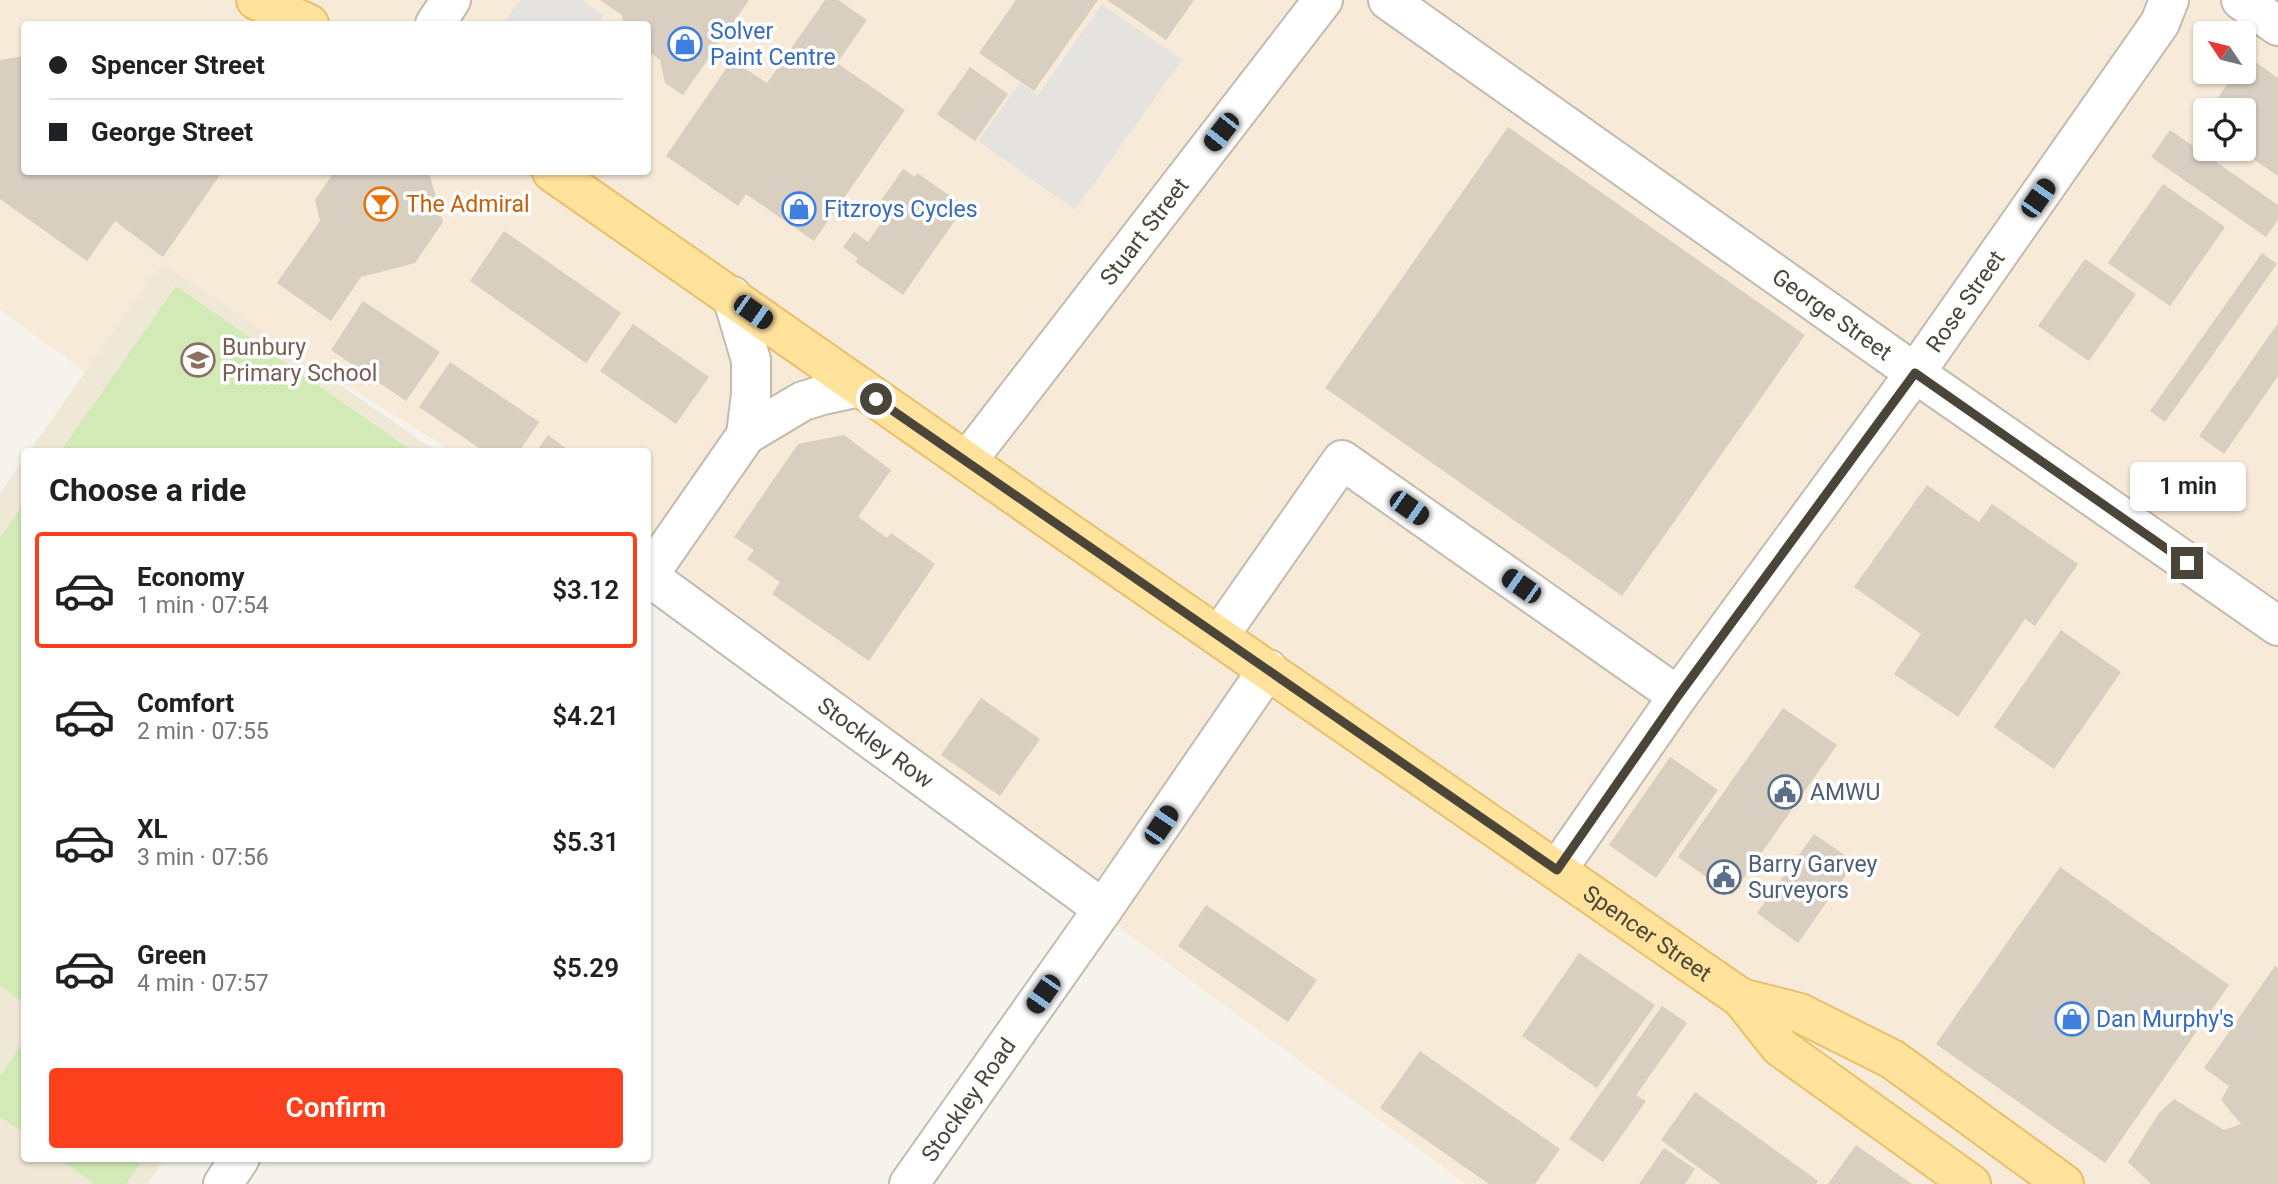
<!DOCTYPE html>
<meta charset="utf-8">
<style>
body{margin:0;font-family:Roboto,sans-serif;background:#f2f2f2;color:#202124;height:100vh;display:flex;flex-direction:column;font-size:26px;white-space:nowrap}
*{box-sizing:border-box;margin:0}
p{font-size:23px;color:#757577}
.icon{flex:none;width:38px;height:38px;fill:none;stroke:currentColor;stroke-width:2;stroke-linecap:round;stroke-linejoin:round}
.map{position:relative;flex:1;overflow:hidden}
.panel{position:absolute;left:21px;top:448px;width:630px;height:714px;display:flex;flex-direction:column;background:#fff;border-radius:7px;box-shadow:0 2px 5px #0004}
.panel>*{flex:none}
.top-card{position:absolute;left:21px;top:21px;width:630px;height:154px;border-radius:7px;box-shadow:0 2px 5px #0004;display:grid;align-content:center;height:154px;padding:0 28px;background:#fff}
.needle{width:46px;rotate:305deg}
.tools{position:absolute;left:2193px;top:21px;display:grid;gap:14px}
.tools a{display:grid;place-items:center;width:63px;height:63px;border-radius:7px;background:#fff;box-shadow:0 2px 5px #0004;font-size:35px}
.end{position:absolute;width:32px;height:32px;margin:-16px;border:9px solid #4b4439;background:#fff;box-shadow:0 0 0 4px #fff}
.from{border-radius:50%}
.bubble{position:absolute;height:49px;border-radius:7px;background:#fff;box-shadow:0 2px 5px #0004;font-size:23px;font-weight:600;line-height:49px;text-align:center}
.car{position:absolute;width:21px;height:42px;margin:-21px -10px;border-radius:9px;box-shadow:0 0 5px 2px #0007;background:linear-gradient(#222 24%,#8ab4d8 0 40%,#222 0 76%,#8ab4d8 0 86%,#222 0)}
.top-card b{display:flex;align-items:center;gap:24px;height:66px;font-size:26px}
.top-card b+b{border-top:2px solid #e0e0e0}
.top-card i{width:18px;height:18px;background:#202124}
ul{padding:0;list-style:none}
li{display:flex;align-items:center;gap:21px;height:116px;margin:0 14px 10px;padding:0 14px;border:4px solid transparent;border-radius:7px}
li div{flex:1}
li b{display:block;font-size:26px}
li em{font-style:normal;font-weight:600}
li.active{border-color:#fc3f1d}
li>.icon{width:63px;height:63px;stroke-width:1.5}
h2{padding:0 28px;font-size:32px;line-height:84px}
.primary-button{display:flex;gap:14px;margin-top:auto;padding:14px 28px}
.primary-button a{flex:1;height:80px;border-radius:7px;background:#fc3f1d;color:#fff;font-size:28px;font-weight:600;line-height:80px;text-align:center}
.map>svg:first-child{display:block}
</style>
<div class="map">
<svg width="2278" height="1184" viewBox="0 0 2278 1184">
<rect width="100%" height="100%" fill="#f6f3ec"/>
<path fill="#f7ead8" fill-rule="evenodd" d="M0,0H2278V1184H1466L827,711L648,587V452L452,451L163,272L88,374L0,310ZM24,24H648V172H24ZM2205,33H2244V72H2205ZM2205,110H2244V149H2205Z"/>
<path fill="#efe8d6" d="M167,266L436,451L29,452L158,268Z
M24,458V1158L165,1159L147,1184H0V493Z"/>
<path fill="#d2eab5" d="M176,286L412,451H61Z
M24,503V1003L0,986V538Z
M24,1040V1134L0,1116V1077Z
M59,1159H143L126,1184H95Z"/>
<path fill="#e5e3e0" d="M520,0H582L604,16L598,24H503Z
M1102,4L1182,60L1075,210L978,141L1020,83L1038,95Z"/>
<path fill="#d8cfc1" d="M600,0H749L683,95L665,83L660,60L648,51V24H623L622,15Z
M825,0H838L867,20L837,63L905,110L814,241L746,194L738,206L666,156L732,60L767,83Z
M1016,0H1098L1034,91L979,53Z
M1107,0H1194L1166,40Z
M24,56V172H222L163,257L115,221L87,261L0,199V60Z
M2247,56L2278,78V176L2239,149H2244V110H2209L2236,72H2244V61Z
M970,67L1008,94L975,141L937,114Z
M1508,127L1805,335L1622,596L1325,388Z
M2170,130L2278,205V220L2266,237L2151,157Z
M903,169L915,177L917,173L965,206L903,295L855,262L858,258L843,247L854,232L868,242L888,213L877,206Z
M334,172H424L430,176L443,222L415,263L361,277L331,321L277,283L320,221L315,200Z
M2163,184L2225,227L2170,306L2108,263Z
M504,231L621,313L586,363L470,281Z
M2262,253L2277,264L2165,422L2150,411Z
M2085,259L2136,294L2089,361L2038,326Z
M363,301L440,352L406,401L331,350Z
M2278,323V376L2224,454L2199,436Z
M633,324L709,377L676,424L600,371Z
M450,362L539,422L519,452H485L419,407Z
M548,435L571,452H536Z
M844,435L891,470L858,517L887,538L891,533L935,564L869,661L772,594L780,582L747,559L754,550L734,537L798,444Z
M1927,485L1979,522L1992,504L2078,564L2035,626L2025,619L1958,717L1894,674L1921,634L1854,587Z
M2061,630L2121,672L2054,769L1994,727Z
M981,698L1040,739L1000,796L941,755Z
M1783,708L1837,745L1732,895L1678,857Z
M1670,757L1718,790L1656,878L1609,845Z
M1814,834L1855,862L1798,943L1757,913Z
M2060,867L2229,985L2105,1163L1936,1044Z
M1206,905L1317,980L1288,1022L1178,946Z
M1579,953L1655,1005L1597,1088L1522,1036Z
M2275,966L2278,968V1184H2151L2128,1162L2159,1113L2174,1099L2224,1130L2241,1124L2221,1100L2229,1086L2204,1068Z
M1662,1006L1687,1023L1636,1095L1646,1101L1603,1162L1569,1139Z
M1420,1051L1560,1149L1535,1184H1489L1380,1108Z
M1695,1092L1818,1181L1816,1184H1721L1661,1140Z
M1856,1145L1899,1175L1912,1184H1828Z
M1664,1148L1695,1169L1685,1184H1639Z"/>
<g fill="none" stroke-linecap="round" stroke-linejoin="round">
<defs>
<g id="minor">
<path id="s1" d="M1388,0L1915,373L2278,626"/>
<path d="M2241,0L2278,26"/>
<path d="M435,24L451,0"/>
<path d="M732,296L751,360V394L746,435"/>
<path id="s2" d="M860,387L823,395L803,401L746,435L648,576L1103,909"/>
<path id="s3" d="M967,461L1323,0"/>
<path d="M1219,636L1342,460L1678,696"/>
<path id="s4" d="M1557,870L1678,696L1915,373L2160,23L2169,0"/>
<path d="M223,1184L240,1158"/>
<path id="s5" d="M909,1184L1103,909L1268,669"/>
</g>
<g id="major">
<path d="M256,0L309,24"/>
<path id="s6" d="M552,172L1046,517L1741,998L1780,1047L1971,1184"/>
<path d="M1741,998L1800,1013L1892,1059L2064,1184"/>
</g>
</defs>
<use href="#minor" stroke="#c2bbae" stroke-width="42"/>
<use href="#major" stroke="#e6c16a" stroke-width="42"/>
<use href="#minor" stroke="#fff" stroke-width="38"/>
<use href="#major" stroke="#ffe39c" stroke-width="38"/>
</g>
<g fill="none" stroke-linecap="round" stroke-linejoin="round">
<path stroke="#4b4439" stroke-width="9" d="M876,399L1557,870L1678,696L1915,373L2187,563"/>
</g>
<defs>
<symbol id="shop-ring" viewBox="-11 -11 22 22"><circle r="9.5" fill="#fff" stroke="#3f7fe0" stroke-width="1.5"/><path d="M-5-2.5h2.3a2.7 3.5 0 0 1 5.4 0H5L5.5 6h-11ZM-1.5-2.5h3a1.5 2.3 0 0 0-3 0Z" fill="#3f7fe0"/></symbol>
<symbol id="bar-ring" viewBox="-11 -11 22 22"><circle r="9.5" fill="#fff" stroke="#e8710a" stroke-width="1.5"/><path d="M-6-5H6L.8 .8V4.5H3.5V6h-7V4.5H-.8V.8Z" fill="#e8710a"/></symbol>
<symbol id="school-ring" viewBox="-11 -11 22 22"><circle r="9.5" fill="#fff" stroke="#8d6e63" stroke-width="1.5"/><path d="M0-5L7-2L0 1L-7-2ZM-4 1L0 2.5L4 1V4Q0 6-4 4Z" fill="#8d6e63"/></symbol>
<symbol id="civic-ring" viewBox="-11 -11 22 22"><circle r="9.5" fill="#fff" stroke="#5c6f8a" stroke-width="1.5"/><path d="M-.6-6.5H3V-4.5H.6V-3L4-1V1h2V6H-6V1h2V-1L-.6-3ZM-1.2 2.5V6h2.4V2.5Z" fill="#5c6f8a"/></symbol>
</defs>
<g fill-rule="evenodd">
<use href="#shop-ring" x="666" y="25" width="38" height="38"/>
<use href="#bar-ring" x="362" y="185" width="38" height="38"/>
<use href="#shop-ring" x="780" y="190" width="38" height="38"/>
<use href="#school-ring" x="179" y="341" width="38" height="38"/>
<use href="#civic-ring" x="1766" y="773" width="38" height="38"/>
<use href="#civic-ring" x="1705" y="858" width="38" height="38"/>
<use href="#shop-ring" x="2053" y="1000" width="38" height="38"/>
</g>
<g text-anchor="middle" stroke-width="7" stroke-linejoin="round" paint-order="stroke">
<g font-size="23" fill="#366cbe" stroke="#fff" text-anchor="start">
<text x="710" y="39">Solver<tspan x="710" dy="26">Paint Centre</tspan></text>
<text x="824" y="217">Fitzroys Cycles</text>
<text x="2096" y="1027">Dan Murphy's</text>
</g>
<g font-size="23" fill="#c56008" stroke="#fff" text-anchor="start">
<text x="406" y="212">The Admiral</text>
</g>
<g font-size="23" fill="#4b4439" stroke="#fff">
<text dy="8" stroke="none"><textPath href="#s3" startOffset="290">Stuart Street</textPath></text>
<text dy="8" stroke="none"><textPath href="#s4" startOffset="700">Rose Street</textPath></text>
<text dy="8" stroke="none"><textPath href="#s1" startOffset="544">George Street</textPath></text>
<text dy="8" stroke="none"><textPath href="#s2" startOffset="579">Stockley Row</textPath></text>
<text dy="8" stroke="none"><textPath href="#s6" startOffset="1334">Spencer Street</textPath></text>
<text dy="8" stroke="none"><textPath href="#s5" startOffset="103">Stockley Road</textPath></text>
</g>
<g font-size="23" fill="#785e54" stroke="#fff" text-anchor="start">
<text x="222" y="355">Bunbury<tspan x="222" dy="26">Primary School</tspan></text>
</g>
<g font-size="23" fill="#4e5e75" stroke="#fff" text-anchor="start">
<text x="1810" y="800">AMWU</text>
<text x="1748" y="872">Barry Garvey<tspan x="1748" dy="26">Surveyors</tspan></text>
</g>
</g>
</svg>
<div class="tools">
<a><svg class="needle" viewBox="-14 -14 28 28"><path d="M0-13l5 13h-10z" fill="#e53935"/><path d="M0 13l5-13h-10z" fill="#757577"/></svg></a>
<a><svg class="icon" aria-label="locate" viewBox="0 0 24 24"><circle cx="12" cy="12" r="6"/><path d="M12 2v4M12 18v4M2 12h4M18 12h4"/></svg></a>
</div>
<i class="end from" style="left:876px;top:399px"></i>
<i class="end" style="left:2187px;top:563px"></i>
<div class="bubble" style="left:2130px;top:462px;width:116px">1 min</div>
<i class="car" style="left:1221px;top:132px;rotate:218deg"></i>
<i class="car" style="left:2038px;top:198px;rotate:35deg"></i>
<i class="car" style="left:753px;top:312px;rotate:125deg"></i>
<i class="car" style="left:1409px;top:508px;rotate:125deg"></i>
<i class="car" style="left:1521px;top:586px;rotate:305deg"></i>
<i class="car" style="left:1161px;top:825px;rotate:34deg"></i>
<i class="car" style="left:1043px;top:994px;rotate:215deg"></i>
<div class="top-card">
<b><i class="from"></i>Spencer Street</b>
<b><i></i>George Street</b>
</div>
<section class="panel">
<h2>Choose a ride</h2>
<ul>
<li class="active"><svg class="icon" aria-label="car" viewBox="0 0 24 24"><path d="M5 17H2v-5l4-1 3-4h7l3 4 3 1v5h-3M9 17h6M6 11h13"/><circle cx="7" cy="17" r="2"/><circle cx="17" cy="17" r="2"/></svg><div><b>Economy</b><p>1 min · 07:54</p></div><em>$3.12</em></li>
<li><svg class="icon" aria-label="car" viewBox="0 0 24 24"><path d="M5 17H2v-5l4-1 3-4h7l3 4 3 1v5h-3M9 17h6M6 11h13"/><circle cx="7" cy="17" r="2"/><circle cx="17" cy="17" r="2"/></svg><div><b>Comfort</b><p>2 min · 07:55</p></div><em>$4.21</em></li>
<li><svg class="icon" aria-label="car" viewBox="0 0 24 24"><path d="M5 17H2v-5l4-1 3-4h7l3 4 3 1v5h-3M9 17h6M6 11h13"/><circle cx="7" cy="17" r="2"/><circle cx="17" cy="17" r="2"/></svg><div><b>XL</b><p>3 min · 07:56</p></div><em>$5.31</em></li>
<li><svg class="icon" aria-label="car" viewBox="0 0 24 24"><path d="M5 17H2v-5l4-1 3-4h7l3 4 3 1v5h-3M9 17h6M6 11h13"/><circle cx="7" cy="17" r="2"/><circle cx="17" cy="17" r="2"/></svg><div><b>Green</b><p>4 min · 07:57</p></div><em>$5.29</em></li>
</ul>
<div class="primary-button"><a>Confirm</a></div>
</section>
</div>
